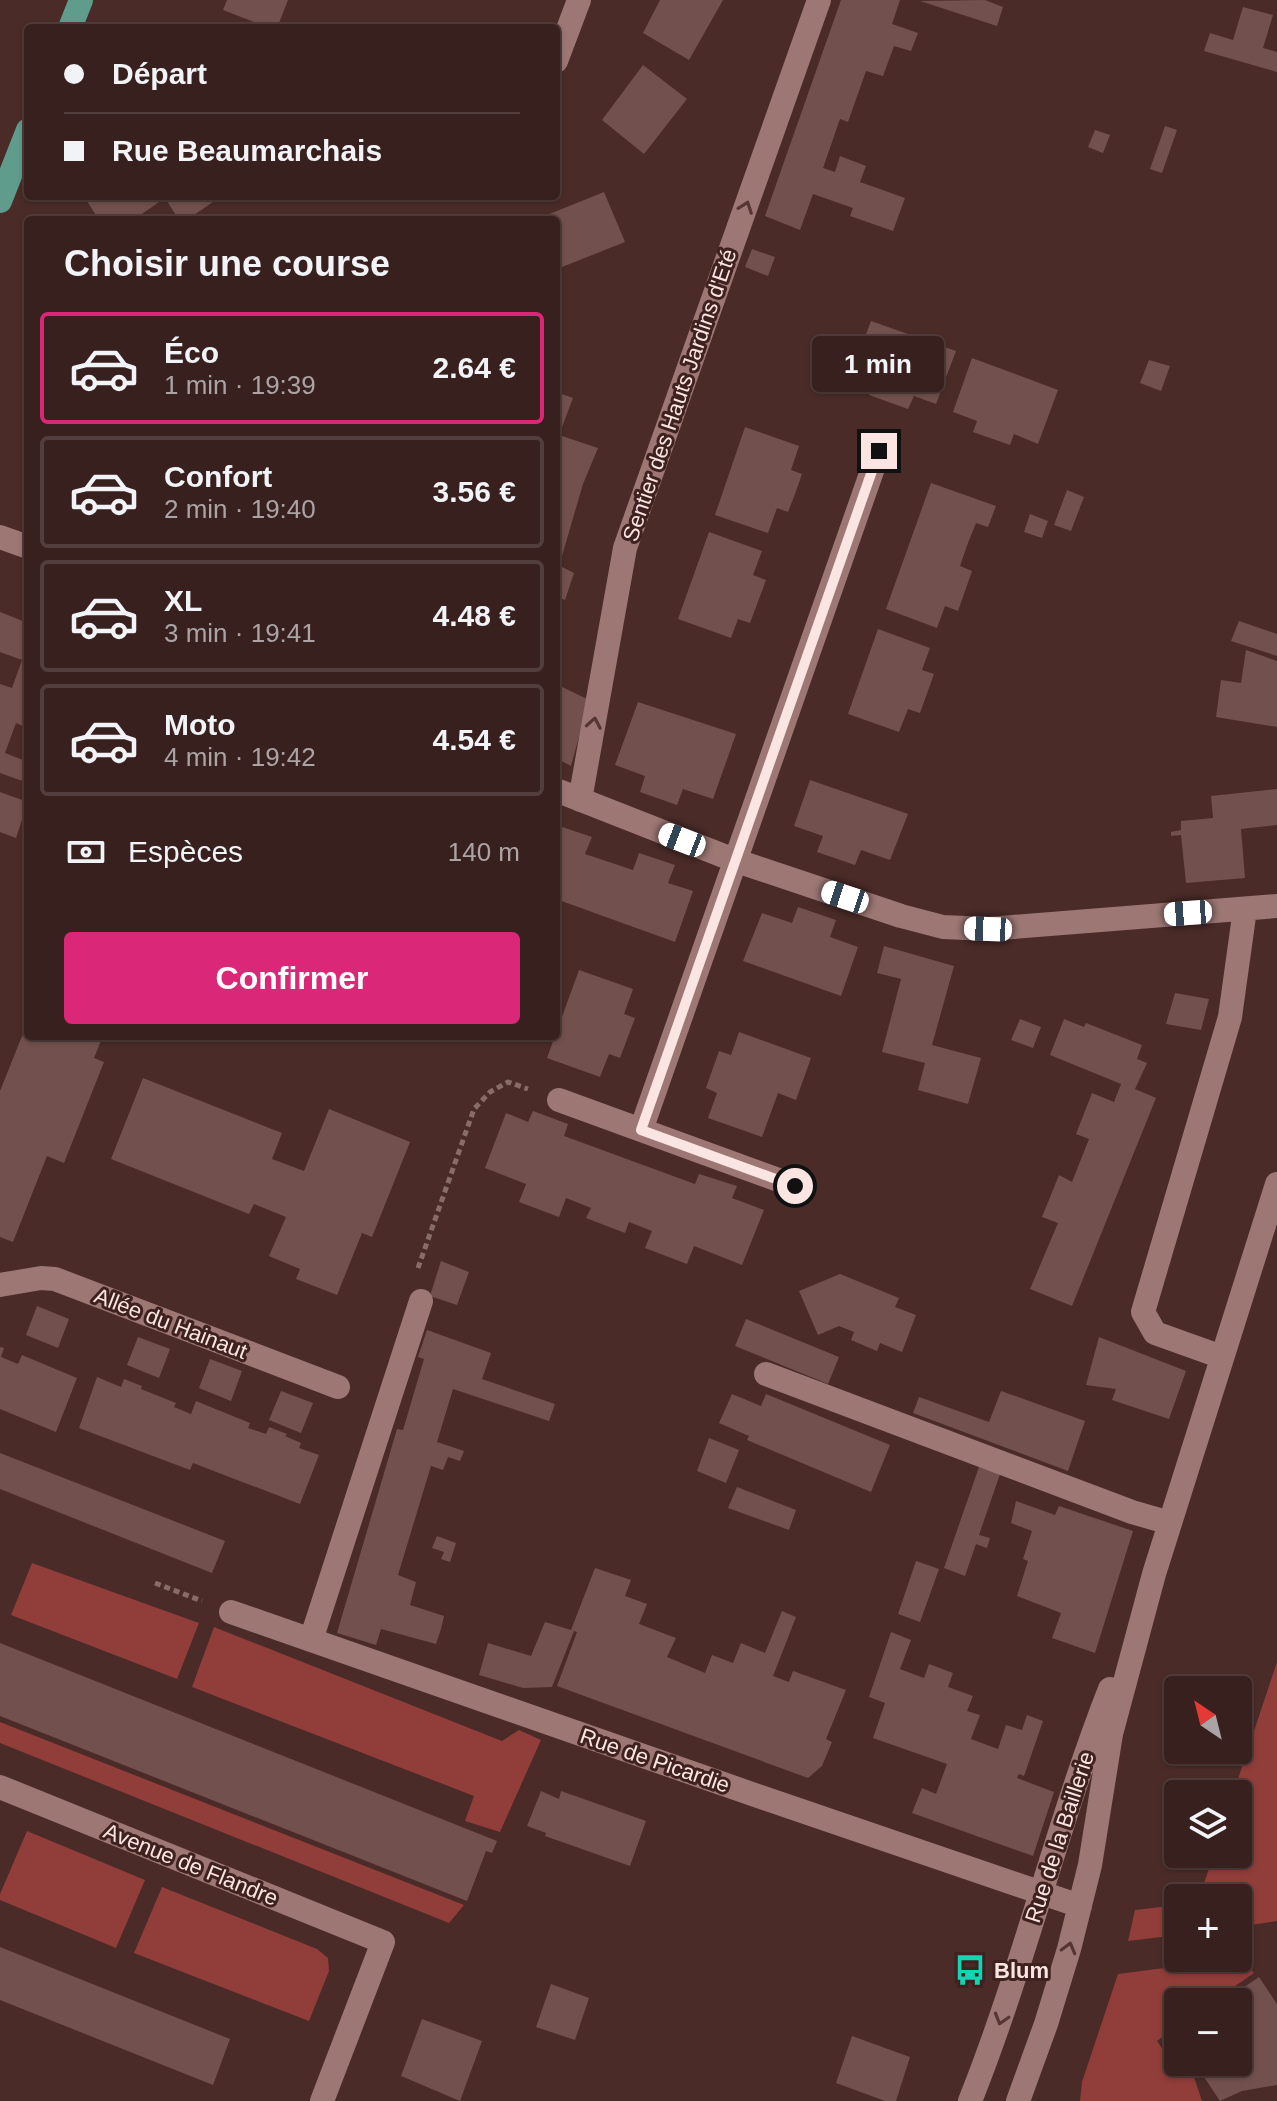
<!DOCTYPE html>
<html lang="fr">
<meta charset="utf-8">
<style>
body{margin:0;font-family:Helvetica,sans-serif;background:#432d2b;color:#f1f3f6;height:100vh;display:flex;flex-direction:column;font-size:30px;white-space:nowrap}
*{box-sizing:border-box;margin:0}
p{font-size:26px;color:#aba3a4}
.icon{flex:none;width:44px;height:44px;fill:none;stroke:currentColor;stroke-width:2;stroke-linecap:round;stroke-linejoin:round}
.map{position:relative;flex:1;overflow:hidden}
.side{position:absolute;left:24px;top:216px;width:536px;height:824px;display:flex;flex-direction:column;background:#38201e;border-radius:8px;box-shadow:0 2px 6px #0004,0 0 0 2px #523e3c}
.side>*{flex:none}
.banner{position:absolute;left:24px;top:24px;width:536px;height:176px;border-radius:8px;box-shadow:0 2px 6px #0004,0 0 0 2px #523e3c;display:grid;align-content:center;height:176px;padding:0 40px;background:#38201e}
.needle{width:52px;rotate:325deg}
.tools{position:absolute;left:1164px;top:1676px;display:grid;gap:16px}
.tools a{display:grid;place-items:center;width:88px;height:88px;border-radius:8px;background:#38201e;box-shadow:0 2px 6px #0004,0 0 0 2px #523e3c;font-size:40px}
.end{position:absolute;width:36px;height:36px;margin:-18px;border:10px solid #fae5e2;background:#111;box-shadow:0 0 0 4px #111}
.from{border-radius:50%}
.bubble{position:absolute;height:56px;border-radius:8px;background:#38201e;box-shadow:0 2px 6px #0004,0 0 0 2px #523e3c;font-size:26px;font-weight:700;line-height:56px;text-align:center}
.car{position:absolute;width:24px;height:48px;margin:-24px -12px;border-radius:10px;box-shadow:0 0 6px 2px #0007;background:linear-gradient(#fff 24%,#345 0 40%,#fff 0 76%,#345 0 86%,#fff 0)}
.banner b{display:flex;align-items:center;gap:28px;height:76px;font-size:30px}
.banner b+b{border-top:2px solid #523e3c}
.banner i{width:20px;height:20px;background:#f1f3f6}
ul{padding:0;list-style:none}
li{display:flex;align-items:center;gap:24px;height:112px;margin:0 16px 12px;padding:0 24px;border:4px solid #523e3c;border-radius:8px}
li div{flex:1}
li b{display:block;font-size:30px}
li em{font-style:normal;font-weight:700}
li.current{border-color:#db2777}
li>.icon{width:72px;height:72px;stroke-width:1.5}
h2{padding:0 40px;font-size:36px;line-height:96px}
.pay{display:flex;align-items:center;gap:20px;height:88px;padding:0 40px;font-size:30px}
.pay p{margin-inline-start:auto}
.button{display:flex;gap:16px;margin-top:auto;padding:16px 40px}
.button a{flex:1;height:92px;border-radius:8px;background:#db2777;color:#fff;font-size:32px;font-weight:700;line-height:92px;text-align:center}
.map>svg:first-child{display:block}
</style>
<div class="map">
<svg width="1277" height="2101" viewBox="0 0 1277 2101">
<rect width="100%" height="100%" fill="#4a2b28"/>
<path fill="#913d39" d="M32,1563L199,1623L177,1679L11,1615Z
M214,1627L502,1741L519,1730L541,1740L500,1832L465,1821L474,1796L192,1687Z
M1277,1662V1921L1238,1927V1898H1199L1214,1854H1238V1794H1233Z
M0,1722L464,1905L449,1923L0,1743Z
M27,1831L145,1880L116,1948L0,1900V1894Z
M162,1887L317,1949L328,1958L329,1971L309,2021L134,1953Z
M1178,1905V1935L1128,1941L1135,1910Z
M1241,1958L1254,1973L1212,2002H1178V2026L1157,2041L1175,2067L1189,2062L1202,2101H1080L1082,2082L1118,1974Z"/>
<path fill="#72504d" d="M227,0H288L277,28H270L223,10Z
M660,0H723L689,60L643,33Z
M841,0H900L892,24L918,33L911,51L894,46L883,76L866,71L848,122L840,119L823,168L835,172L840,156L866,166L860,182L905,198L893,231L850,216L853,208L813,194L800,230L765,216Z
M985,0L1003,7L997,26L920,1Z
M1243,7L1273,15L1263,48L1277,52V72L1204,51L1210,33L1233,40Z
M643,65L687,99L644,154L602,120Z
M1165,126L1177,130L1162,173L1150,169Z
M1095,130L1110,135L1103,153L1088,147Z
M604,192L625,242L562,267L556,252V220H543L542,217Z
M94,196H215L217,199L187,220H179L165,198L133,220H99L87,201Z
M752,249L775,257L768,276L745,267Z
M871,321L956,351L936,404L914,396L908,409L869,395L875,382L851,374Z
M972,358L1058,390L1038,444L1014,434L1010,445L973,432L977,421L953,412Z
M1149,360L1170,366L1161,391L1140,383Z
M556,392L573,398L559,435L598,448L583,484L562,556L556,554Z
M745,427L799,446L791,470L802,474L795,494L788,512L777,508L768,533L715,515Z
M931,483L996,506L988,527L976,523L968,543L960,566L972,571L958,611L945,606L937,628L886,609Z
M1067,490L1084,497L1071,531L1054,525Z
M1030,514L1048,521L1042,538L1024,532Z
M709,532L762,551L753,575L766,580L750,623L738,619L731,638L678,619Z
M556,564L574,573L565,600L559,598L557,605Z
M0,612L28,623V713L23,726L16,723L5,753L28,762V783L0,773V684L12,688L22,660L0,652Z
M1239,621L1277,634V656L1231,641Z
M878,629L930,648L922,670L934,674L920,713L908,709L899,732L848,714Z
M1246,650L1277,661V727L1216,717L1221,680L1241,683Z
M556,684L589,700L571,766L556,758Z
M638,702L736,734L713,799L683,789L677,805L640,792L645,776L615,765Z
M810,780L908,814L890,860L861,850L855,865L817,852L823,836L794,826Z
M1277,789V825L1241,829L1245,878L1186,883L1181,835L1171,836V832L1181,830V821L1213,818L1211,796Z
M0,792L28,802L16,838L0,832Z
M556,825L592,837L585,854L633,870L639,853L675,865L668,883L693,891L675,942L556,899Z
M798,907L836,920L830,937L858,947L841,996L743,961L762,913L792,923Z
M884,946L954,966L932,1045L981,1058L968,1104L918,1090L925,1063L882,1052L901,979L877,973Z
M579,970L633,989L624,1014L635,1018L620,1058L609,1054L600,1077L547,1058Z
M1175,993L1209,999L1201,1030L1166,1024Z
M1020,1019L1041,1027L1033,1048L1011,1040Z
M1064,1019L1084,1027L1086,1023L1142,1045L1137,1059L1147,1063L1135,1089L1156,1098L1072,1306L1030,1289L1058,1223L1042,1217L1059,1175L1072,1182L1089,1139L1076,1134L1092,1093L1114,1102L1121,1084L1050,1055Z
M28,1021V1036H103L94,1058L104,1062L64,1163L47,1156L13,1242L0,1237V1091Z
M739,1032L811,1058L796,1100L778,1093L762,1137L708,1118L717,1093L706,1088L719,1051L731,1055Z
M143,1078L282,1133L272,1159L304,1171L329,1109L410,1142L372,1237L362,1233L337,1295L296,1279L300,1269L269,1256L286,1217L254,1204L249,1214L111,1159Z
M533,1111L568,1124L564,1136L695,1184L699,1174L737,1186L732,1198L764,1210L742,1265L694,1246L687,1264L645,1248L652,1231L629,1222L625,1233L586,1218L591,1208L566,1198L559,1217L519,1202L526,1184L485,1168L506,1113L528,1122Z
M441,1261L469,1272L457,1305L430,1296Z
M840,1274L899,1298L895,1307L916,1315L902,1352L880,1343L877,1351L851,1340L854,1332L839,1326L818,1335L799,1291Z
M37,1306L69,1319L58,1348L26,1335Z
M746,1319L839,1357L828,1384L735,1346Z
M427,1330L491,1353L482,1379L555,1404L549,1421L453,1389L437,1442L464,1451L460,1461L448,1457L443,1470L431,1466L398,1575L416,1582L410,1605L444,1616L441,1629L436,1644L381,1629L376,1645L337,1633L397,1429L403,1430L424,1359L418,1357Z
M138,1337L170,1349L159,1378L127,1365Z
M1099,1337L1186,1371L1169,1419L1112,1400L1116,1389L1086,1385Z
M0,1347L4,1348L1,1357L18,1364L22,1355L77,1378L56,1432L0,1409Z
M210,1359L242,1371L231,1401L199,1388Z
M97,1377L121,1387L124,1379L142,1386L141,1389L176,1403L174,1407L191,1414L196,1401L250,1423L248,1428L266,1434L269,1427L287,1434L285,1436L301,1443L299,1448L319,1455L300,1504L193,1463L190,1470L79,1428Z
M281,1391L313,1403L301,1433L269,1420Z
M1001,1391L1085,1421L1068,1471L913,1413L919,1397L989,1422Z
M732,1394L761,1406L766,1394L890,1445L871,1492L747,1440L749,1436L719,1423Z
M709,1438L739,1450L726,1483L697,1471Z
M0,1453L225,1541L212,1573L0,1489Z
M979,1467L1000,1474L979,1535L990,1538L987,1548L976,1544L965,1576L944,1568Z
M737,1487L796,1510L789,1530L728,1508Z
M1016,1501L1055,1515L1059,1506L1133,1531L1095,1653L1052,1638L1061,1613L1017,1596L1028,1561L1023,1559L1032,1531L1011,1523Z
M437,1536L456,1543L450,1562L441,1559L444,1552L432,1548Z
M916,1561L939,1569L920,1622L898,1614Z
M595,1568L631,1580L625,1596L647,1604L639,1624L676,1638L667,1657L705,1673L712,1655L733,1663L741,1643L765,1653L782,1611L796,1617L773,1676L789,1682L793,1671L846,1690L826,1739L832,1742L822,1766L808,1778L557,1686L577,1632L574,1631L552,1687L523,1688L479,1675L488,1643L531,1656L545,1622L571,1630Z
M891,1632L911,1640L900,1669L924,1678L929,1664L953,1673L948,1687L973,1696L967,1711L980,1715L971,1739L998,1749L1006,1725L1022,1730L1027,1715L1043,1721L1024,1776L1019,1774L1017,1778L1054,1792L1033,1856L912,1813L922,1788L936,1794L947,1764L873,1738L885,1703L869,1697Z
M0,1643L497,1841L492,1853L486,1851L467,1901L0,1716Z
M541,1791L559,1799L561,1791L646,1821L630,1866L545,1836L546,1833L527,1826Z
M0,1947L230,2039L213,2085L0,2000Z
M1259,1977L1277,2004V2085L1242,2091L1220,2101L1194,2062H1238V2002H1222Z
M551,1984L589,1998L575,2040L536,2027Z
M422,2019L482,2041L460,2101L401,2076Z
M852,2036L910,2057L896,2101H885L836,2083Z"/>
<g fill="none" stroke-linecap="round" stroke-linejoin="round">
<path stroke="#876c69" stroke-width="5" stroke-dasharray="6 4" stroke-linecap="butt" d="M418,1268L474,1109L490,1092L508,1082L528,1089
M155,1583L202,1601"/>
<path stroke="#9c7774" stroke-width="24" d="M556,61L579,0
M0,537L28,547
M556,790L734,860L901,916L943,927L988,929L1277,906
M580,800L625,548L819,0
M559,1100L795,1186
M641,1130L879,451
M0,1285L41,1278L55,1279L338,1387
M1222,1357L1155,1333L1143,1312L1230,1017L1245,909
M766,1374L1132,1512L1170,1523
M231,1612L752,1794L1080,1906
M311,1640L421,1301
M0,1787L383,1942L322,2101
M970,2101C1024,1966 1057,1824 1110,1689
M1018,2101L1046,2024L1069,1949L1090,1865L1111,1734L1154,1574L1277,1184"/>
<path stroke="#609c8b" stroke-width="24" d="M70,28L81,0
M0,201L28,130"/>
</g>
<defs><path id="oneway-chevron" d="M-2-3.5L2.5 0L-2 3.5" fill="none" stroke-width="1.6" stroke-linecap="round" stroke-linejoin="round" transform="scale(2)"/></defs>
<g stroke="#563634">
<use href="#oneway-chevron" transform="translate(746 207) rotate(-70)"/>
<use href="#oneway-chevron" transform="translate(594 723) rotate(-80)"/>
<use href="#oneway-chevron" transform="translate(1069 1948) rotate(-75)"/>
<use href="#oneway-chevron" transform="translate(1001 2019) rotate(107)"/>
</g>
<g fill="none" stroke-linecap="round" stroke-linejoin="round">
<path stroke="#fae5e2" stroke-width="10" d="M795,1186L641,1130L879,451"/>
</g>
<defs>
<symbol id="bus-bare" viewBox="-9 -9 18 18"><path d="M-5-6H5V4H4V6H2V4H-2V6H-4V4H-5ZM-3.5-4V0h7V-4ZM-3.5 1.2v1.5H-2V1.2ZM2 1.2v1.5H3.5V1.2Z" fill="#12d5b4" stroke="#3f211f" stroke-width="2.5" paint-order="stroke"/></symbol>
</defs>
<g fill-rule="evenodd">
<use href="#bus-bare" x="948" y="1948" width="44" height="44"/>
</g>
<g text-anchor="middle" stroke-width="6" stroke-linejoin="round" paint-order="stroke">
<g font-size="22" fill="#fae5e2" stroke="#3f211f">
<text transform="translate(679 395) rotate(-71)" y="8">Sentier des Hauts Jardins d'Eté</text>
<text transform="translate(171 1323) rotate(21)" y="8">Allée du Hainaut</text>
<text transform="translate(655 1760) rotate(19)" y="8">Rue de Picardie</text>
<text transform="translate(1059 1837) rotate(-72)" y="8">Rue de la Baillerie</text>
<text transform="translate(191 1864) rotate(22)" y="8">Avenue de Flandre</text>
</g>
<g font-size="22" font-weight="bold" fill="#fae5e2" stroke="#3f211f" text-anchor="start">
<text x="994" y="1978">Blum</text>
</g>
</g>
</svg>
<div class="tools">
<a><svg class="needle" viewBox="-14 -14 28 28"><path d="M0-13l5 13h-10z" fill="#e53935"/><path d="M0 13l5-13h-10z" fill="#aba3a4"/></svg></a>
<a><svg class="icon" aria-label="layers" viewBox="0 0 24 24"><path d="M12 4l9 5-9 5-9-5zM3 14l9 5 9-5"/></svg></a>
<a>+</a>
<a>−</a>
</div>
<i class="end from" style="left:795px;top:1186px"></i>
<i class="end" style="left:879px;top:451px"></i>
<div class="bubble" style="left:812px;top:336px;width:132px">1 min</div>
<i class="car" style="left:682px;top:840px;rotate:291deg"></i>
<i class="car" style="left:845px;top:897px;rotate:288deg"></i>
<i class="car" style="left:1188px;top:913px;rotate:266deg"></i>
<i class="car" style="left:988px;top:929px;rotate:272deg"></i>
<div class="banner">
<b><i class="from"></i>Départ</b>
<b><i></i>Rue Beaumarchais</b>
</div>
<section class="side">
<h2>Choisir une course</h2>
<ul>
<li class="current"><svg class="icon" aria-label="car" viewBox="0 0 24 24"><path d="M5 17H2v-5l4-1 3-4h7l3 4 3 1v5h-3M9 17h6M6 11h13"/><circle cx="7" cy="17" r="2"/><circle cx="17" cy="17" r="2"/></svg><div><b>Éco</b><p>1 min · 19:39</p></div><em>2.64 €</em></li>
<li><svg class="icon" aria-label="car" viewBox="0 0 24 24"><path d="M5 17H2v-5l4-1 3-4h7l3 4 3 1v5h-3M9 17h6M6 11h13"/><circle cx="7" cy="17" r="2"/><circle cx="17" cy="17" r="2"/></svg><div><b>Confort</b><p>2 min · 19:40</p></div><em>3.56 €</em></li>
<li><svg class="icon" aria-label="car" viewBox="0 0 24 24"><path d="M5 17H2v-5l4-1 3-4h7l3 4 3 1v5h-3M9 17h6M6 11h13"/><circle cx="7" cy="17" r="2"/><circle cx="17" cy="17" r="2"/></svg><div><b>XL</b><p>3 min · 19:41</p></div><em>4.48 €</em></li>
<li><svg class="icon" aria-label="car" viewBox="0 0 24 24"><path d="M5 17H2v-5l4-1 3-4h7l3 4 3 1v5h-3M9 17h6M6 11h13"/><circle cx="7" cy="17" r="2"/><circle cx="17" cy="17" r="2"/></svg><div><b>Moto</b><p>4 min · 19:42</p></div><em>4.54 €</em></li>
</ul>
<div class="pay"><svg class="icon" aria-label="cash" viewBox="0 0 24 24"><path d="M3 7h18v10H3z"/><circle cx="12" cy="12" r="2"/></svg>Espèces<p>140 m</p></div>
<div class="button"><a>Confirmer</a></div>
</section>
</div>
